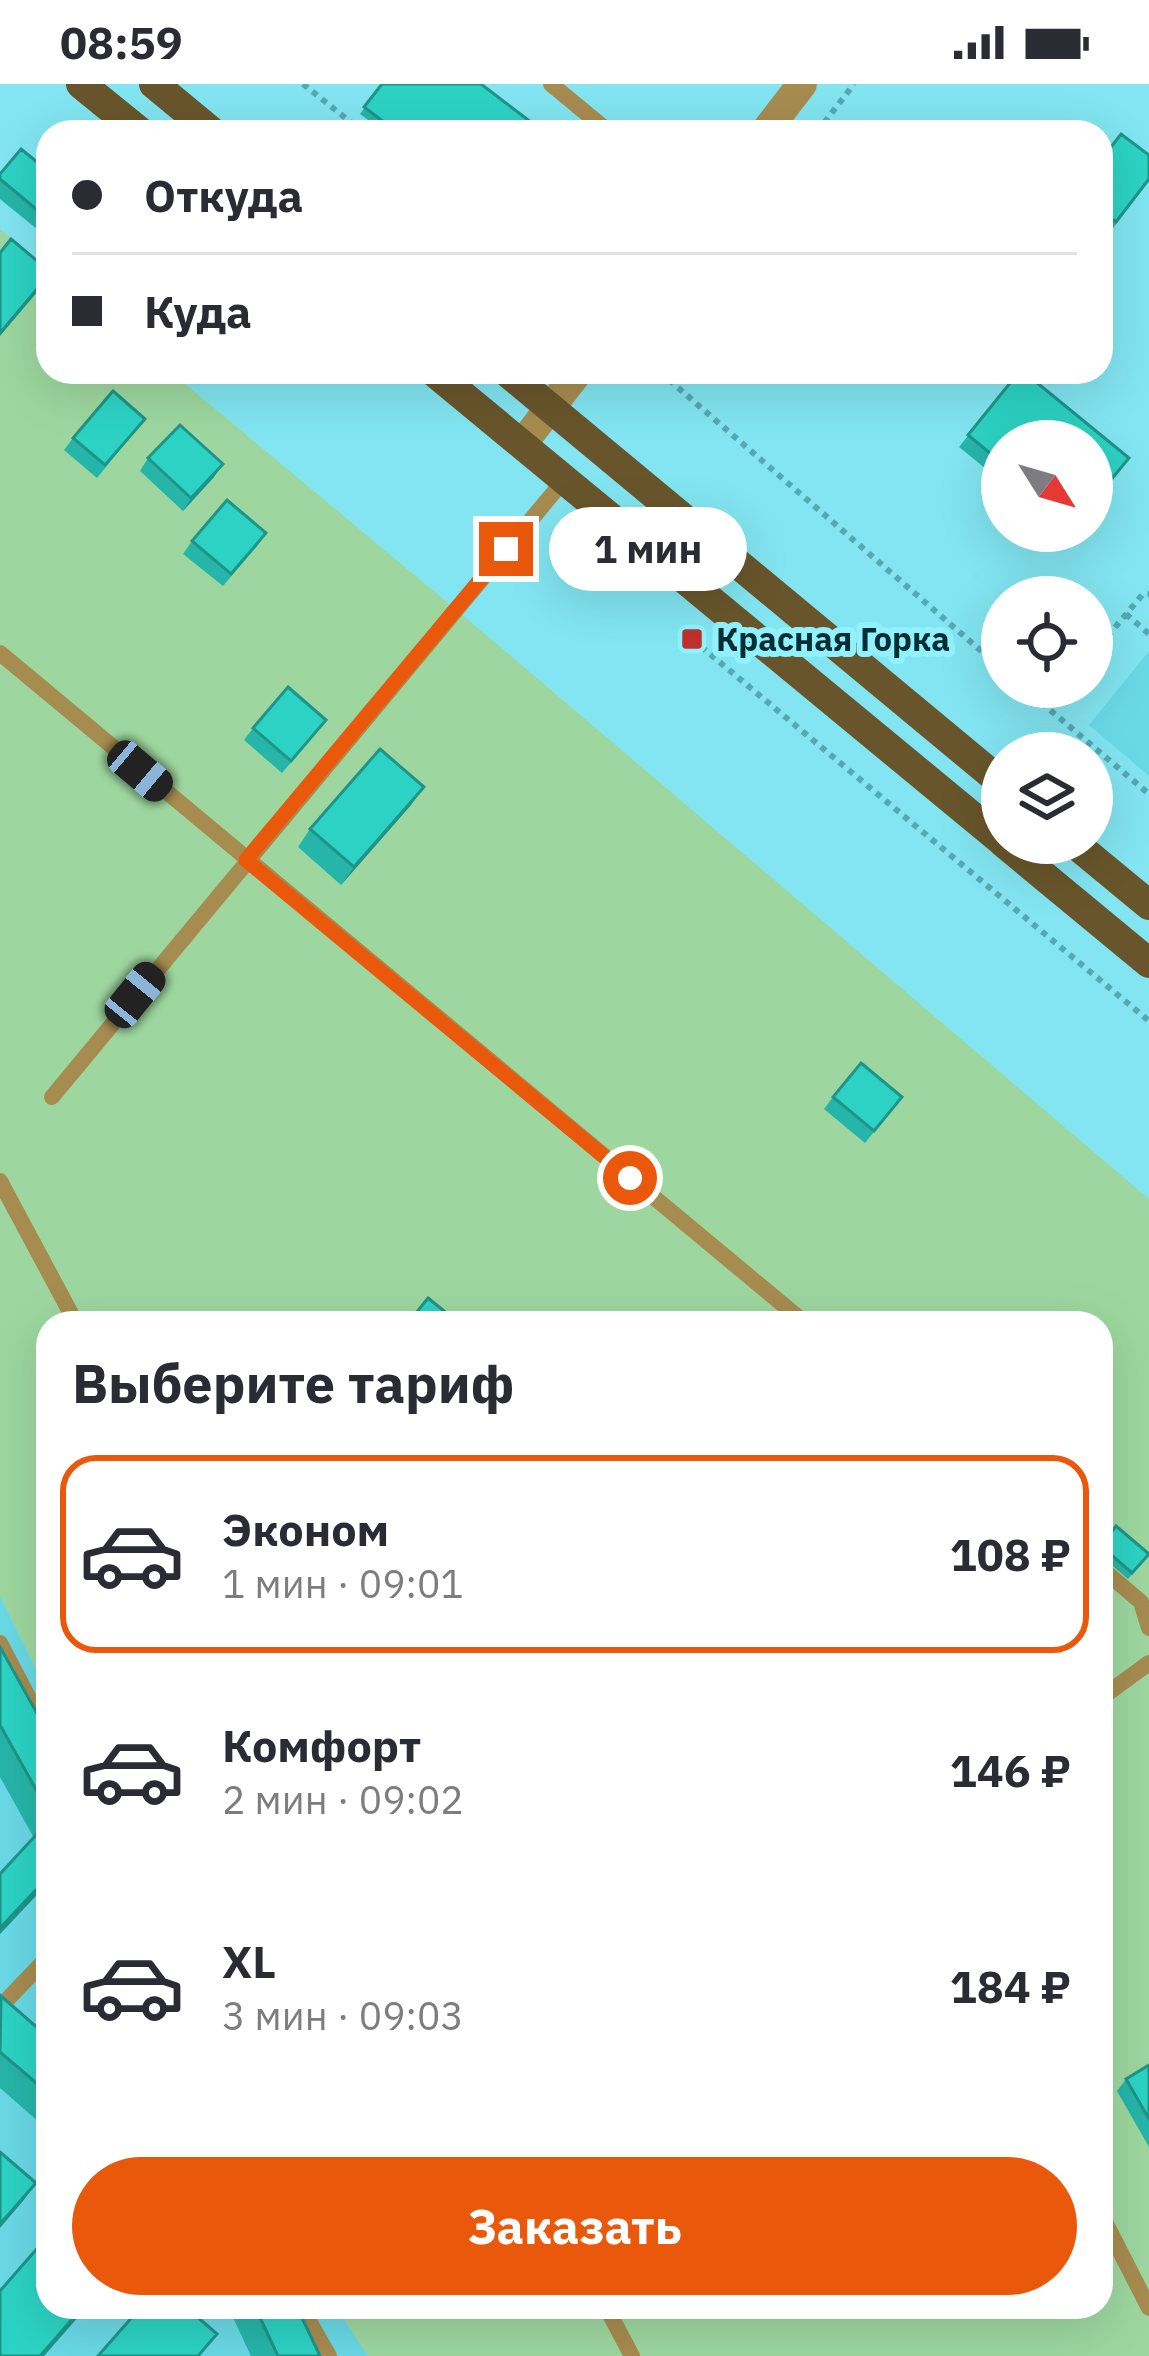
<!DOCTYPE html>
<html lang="ru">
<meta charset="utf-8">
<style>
body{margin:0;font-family:"IBM Plex Sans",sans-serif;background:#f7f7f7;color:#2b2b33;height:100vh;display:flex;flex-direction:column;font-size:45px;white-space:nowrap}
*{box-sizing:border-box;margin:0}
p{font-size:39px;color:#7c7c81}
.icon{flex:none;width:66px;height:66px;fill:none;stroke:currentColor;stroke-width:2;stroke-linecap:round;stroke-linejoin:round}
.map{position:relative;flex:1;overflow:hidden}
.drawer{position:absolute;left:36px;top:1227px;width:1077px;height:1008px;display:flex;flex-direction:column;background:#fff;border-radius:36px;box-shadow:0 12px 48px #0002}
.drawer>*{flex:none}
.top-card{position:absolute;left:36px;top:36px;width:1077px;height:264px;border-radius:36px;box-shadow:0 12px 48px #0002;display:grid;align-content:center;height:264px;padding:0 36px;background:#fff}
.needle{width:78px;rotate:127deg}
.tools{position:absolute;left:981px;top:336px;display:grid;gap:24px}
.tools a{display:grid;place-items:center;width:132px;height:132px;border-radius:50%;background:#fff;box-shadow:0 12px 48px #0002;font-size:60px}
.end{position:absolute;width:54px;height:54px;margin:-27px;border:15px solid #ea580c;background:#fff;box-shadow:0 0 0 6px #fff}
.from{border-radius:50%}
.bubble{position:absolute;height:84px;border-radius:42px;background:#fff;box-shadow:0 12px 48px #0002;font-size:39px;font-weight:700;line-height:84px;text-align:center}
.car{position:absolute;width:36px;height:72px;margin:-36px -18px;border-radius:15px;box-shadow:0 0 9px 3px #0007;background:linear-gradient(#222 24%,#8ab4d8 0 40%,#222 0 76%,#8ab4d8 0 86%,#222 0)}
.top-card b{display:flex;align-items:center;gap:42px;height:114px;font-size:45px}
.top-card b+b{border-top:3px solid #e1e1e2}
.top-card i{width:30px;height:30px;background:#2b2b33}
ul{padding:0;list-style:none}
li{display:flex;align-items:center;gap:36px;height:198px;margin:0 24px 18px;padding:0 12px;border:6px solid transparent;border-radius:36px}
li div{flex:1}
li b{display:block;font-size:45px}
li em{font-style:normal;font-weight:700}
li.on{border-color:#ea580c}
li>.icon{width:108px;height:108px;stroke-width:1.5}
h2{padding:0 36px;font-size:54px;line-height:144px}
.action{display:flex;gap:24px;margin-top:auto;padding:24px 36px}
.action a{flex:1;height:138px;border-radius:72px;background:#ea580c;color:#fff;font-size:48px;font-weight:700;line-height:138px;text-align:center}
.status{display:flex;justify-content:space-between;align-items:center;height:84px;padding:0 60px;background:#fff;direction:ltr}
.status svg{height:33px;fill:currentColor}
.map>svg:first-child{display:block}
</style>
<div class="status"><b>08:59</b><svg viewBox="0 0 49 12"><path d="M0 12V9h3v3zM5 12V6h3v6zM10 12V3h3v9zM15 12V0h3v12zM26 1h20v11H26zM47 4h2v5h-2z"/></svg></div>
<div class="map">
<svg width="1149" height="2272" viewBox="0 0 1149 2272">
<rect width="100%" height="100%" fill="#82e5f1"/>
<path fill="#6ad9e6" d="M1149,567V692L1089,641Z
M0,1512L48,1609V2223H336L368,2272H0Z"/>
<path fill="#9dd79f" d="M0,145L48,185V288H171L484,549L1149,1115V2272H368L336,2223H1101V1239H48V1609L0,1512Z"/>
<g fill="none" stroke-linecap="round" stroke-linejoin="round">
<path stroke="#56a8b1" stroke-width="6" stroke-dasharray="6 6" stroke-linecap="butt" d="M303,0L363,48
M817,48L854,0
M660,288L1002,585
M1126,530L1149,550
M692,555L1149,937
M1092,571L1143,510H1149
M1023,603L1149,710
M1030,608L1056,603"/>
<path stroke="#a78c50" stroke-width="16" d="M551,0L609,48
M0,569L805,1239
M52,1013L564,396
M0,1097L76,1239
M1101,1484L1141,1518L1149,1544
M0,1559L48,1651
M1101,1614L1149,1579
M0,1923L48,1873
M1101,2130L1149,2224
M301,2223L329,2272
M606,2223L632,2272"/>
<path stroke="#a78c50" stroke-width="30" d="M765,48L802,0
M522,360L578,288"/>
<path stroke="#68552b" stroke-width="30" d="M81,0L140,48
M154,0L212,48
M434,288L1002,757
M507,288L1002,699
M1004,759L1149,879
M1074,759L1149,821"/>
</g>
<path fill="#26b5a9" d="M382,0L544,48H384L360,30Z
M1101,76L1149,96L1108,151L1101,146Z
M48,87V154L0,115V90Z
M1019,288H1024L1129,374L1092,421V357H1002V398L959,363Z
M145,335L97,394L64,366L73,354Z
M148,374L214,393L183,427L140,387Z
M192,457L258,461L223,502L183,470Z
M253,644L317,648L282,689L244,656Z
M411,721L341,801L298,763L310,745Z
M833,1013H902L865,1059L824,1025Z
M48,1378V1409L38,1391Z
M1101,1459L1149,1470L1128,1495L1101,1472Z
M0,1563L48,1649V1799L0,1850V1790L34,1754L0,1693Z
M0,1913L48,1953V2046L0,2004Z
M1149,1981V2063L1117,2007L1126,1995Z
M228,2223H297L320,2272H251Z"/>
<path fill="#1f9489" d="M48,192L38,207L0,252V249Z
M223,380L214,393L183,427L191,414Z
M424,703L411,721L341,801L354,783Z
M48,1793V1799L0,1850V1844Z
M36,2099L23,2117L0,2144V2140Z
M83,2223H87L44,2272H40Z"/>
<path fill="#2cd3c4" stroke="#1f9489" stroke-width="3" d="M382,0H481L544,48H397L364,23Z
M1121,50L1149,71V95L1116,138L1101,127V76Z
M21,65L48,87V135L0,95V90Z
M11,155L48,186V192L0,249V169Z
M1019,288H1024L1129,374L1092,419V357H1002V379L968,351Z
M113,307L145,335L105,381L73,354Z
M180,341L223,380L191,414L148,374Z
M227,416L266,449L231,490L192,457Z
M288,603L326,636L291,677L253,644Z
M380,665L424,703L354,783L310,745Z
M861,979L902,1013L874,1047L833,1013Z
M428,1214L459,1239H408Z
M1116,1442L1149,1470L1132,1489L1101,1462Z
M0,1563L48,1649V1727L0,1641Z
M48,1738V1793L0,1844V1790Z
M1,1912L48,1953V2009L0,1968Z
M1149,1981V2035L1126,1995Z
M0,2068L36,2099L0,2140Z
M48,2152V2223H83L40,2272H0V2207Z
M141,2223H186L217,2250L198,2272H98Z
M255,2223H297L320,2272H278Z"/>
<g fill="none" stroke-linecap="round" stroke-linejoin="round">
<path stroke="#ea580c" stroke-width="15" d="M506,465L246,776L630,1094"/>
</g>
<rect fill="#bf3030" stroke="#8ff2fe" stroke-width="4.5" x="680" y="543" width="24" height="24" rx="6"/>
<g text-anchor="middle" stroke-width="12" stroke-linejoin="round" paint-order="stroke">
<g font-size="33" font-weight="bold" fill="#002e32" stroke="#8ff2fe" text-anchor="start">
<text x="716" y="567">Красная Горка</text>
</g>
</g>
</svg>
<div class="tools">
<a><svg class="needle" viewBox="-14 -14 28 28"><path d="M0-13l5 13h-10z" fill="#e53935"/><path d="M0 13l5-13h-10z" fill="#7c7c81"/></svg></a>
<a><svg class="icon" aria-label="locate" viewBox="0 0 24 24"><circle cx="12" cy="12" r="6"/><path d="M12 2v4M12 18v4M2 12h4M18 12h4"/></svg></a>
<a><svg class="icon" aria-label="layers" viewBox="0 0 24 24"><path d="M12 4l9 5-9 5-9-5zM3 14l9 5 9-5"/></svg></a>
</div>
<i class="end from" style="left:630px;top:1094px"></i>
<i class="end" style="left:506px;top:465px"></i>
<div class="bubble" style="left:549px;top:423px;width:198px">1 мин</div>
<i class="car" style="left:140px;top:687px;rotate:130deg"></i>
<i class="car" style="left:135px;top:911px;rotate:39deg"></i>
<div class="top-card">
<b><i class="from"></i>Откуда</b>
<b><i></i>Куда</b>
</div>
<section class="drawer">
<h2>Выберите тариф</h2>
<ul>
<li class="on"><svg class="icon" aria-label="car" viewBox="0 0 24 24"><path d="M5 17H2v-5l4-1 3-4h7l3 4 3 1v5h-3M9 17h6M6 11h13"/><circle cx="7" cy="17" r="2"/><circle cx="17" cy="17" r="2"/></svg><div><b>Эконом</b><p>1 мин · 09:01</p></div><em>108 ₽</em></li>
<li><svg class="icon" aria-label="car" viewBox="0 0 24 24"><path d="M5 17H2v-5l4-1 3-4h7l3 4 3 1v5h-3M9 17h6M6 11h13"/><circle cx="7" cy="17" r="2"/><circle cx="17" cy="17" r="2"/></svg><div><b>Комфорт</b><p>2 мин · 09:02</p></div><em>146 ₽</em></li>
<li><svg class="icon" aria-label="car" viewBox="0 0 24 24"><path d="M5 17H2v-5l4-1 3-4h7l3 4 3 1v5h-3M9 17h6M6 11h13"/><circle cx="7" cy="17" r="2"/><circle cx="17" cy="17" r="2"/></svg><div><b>XL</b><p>3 мин · 09:03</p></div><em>184 ₽</em></li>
</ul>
<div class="action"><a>Заказать</a></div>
</section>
</div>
